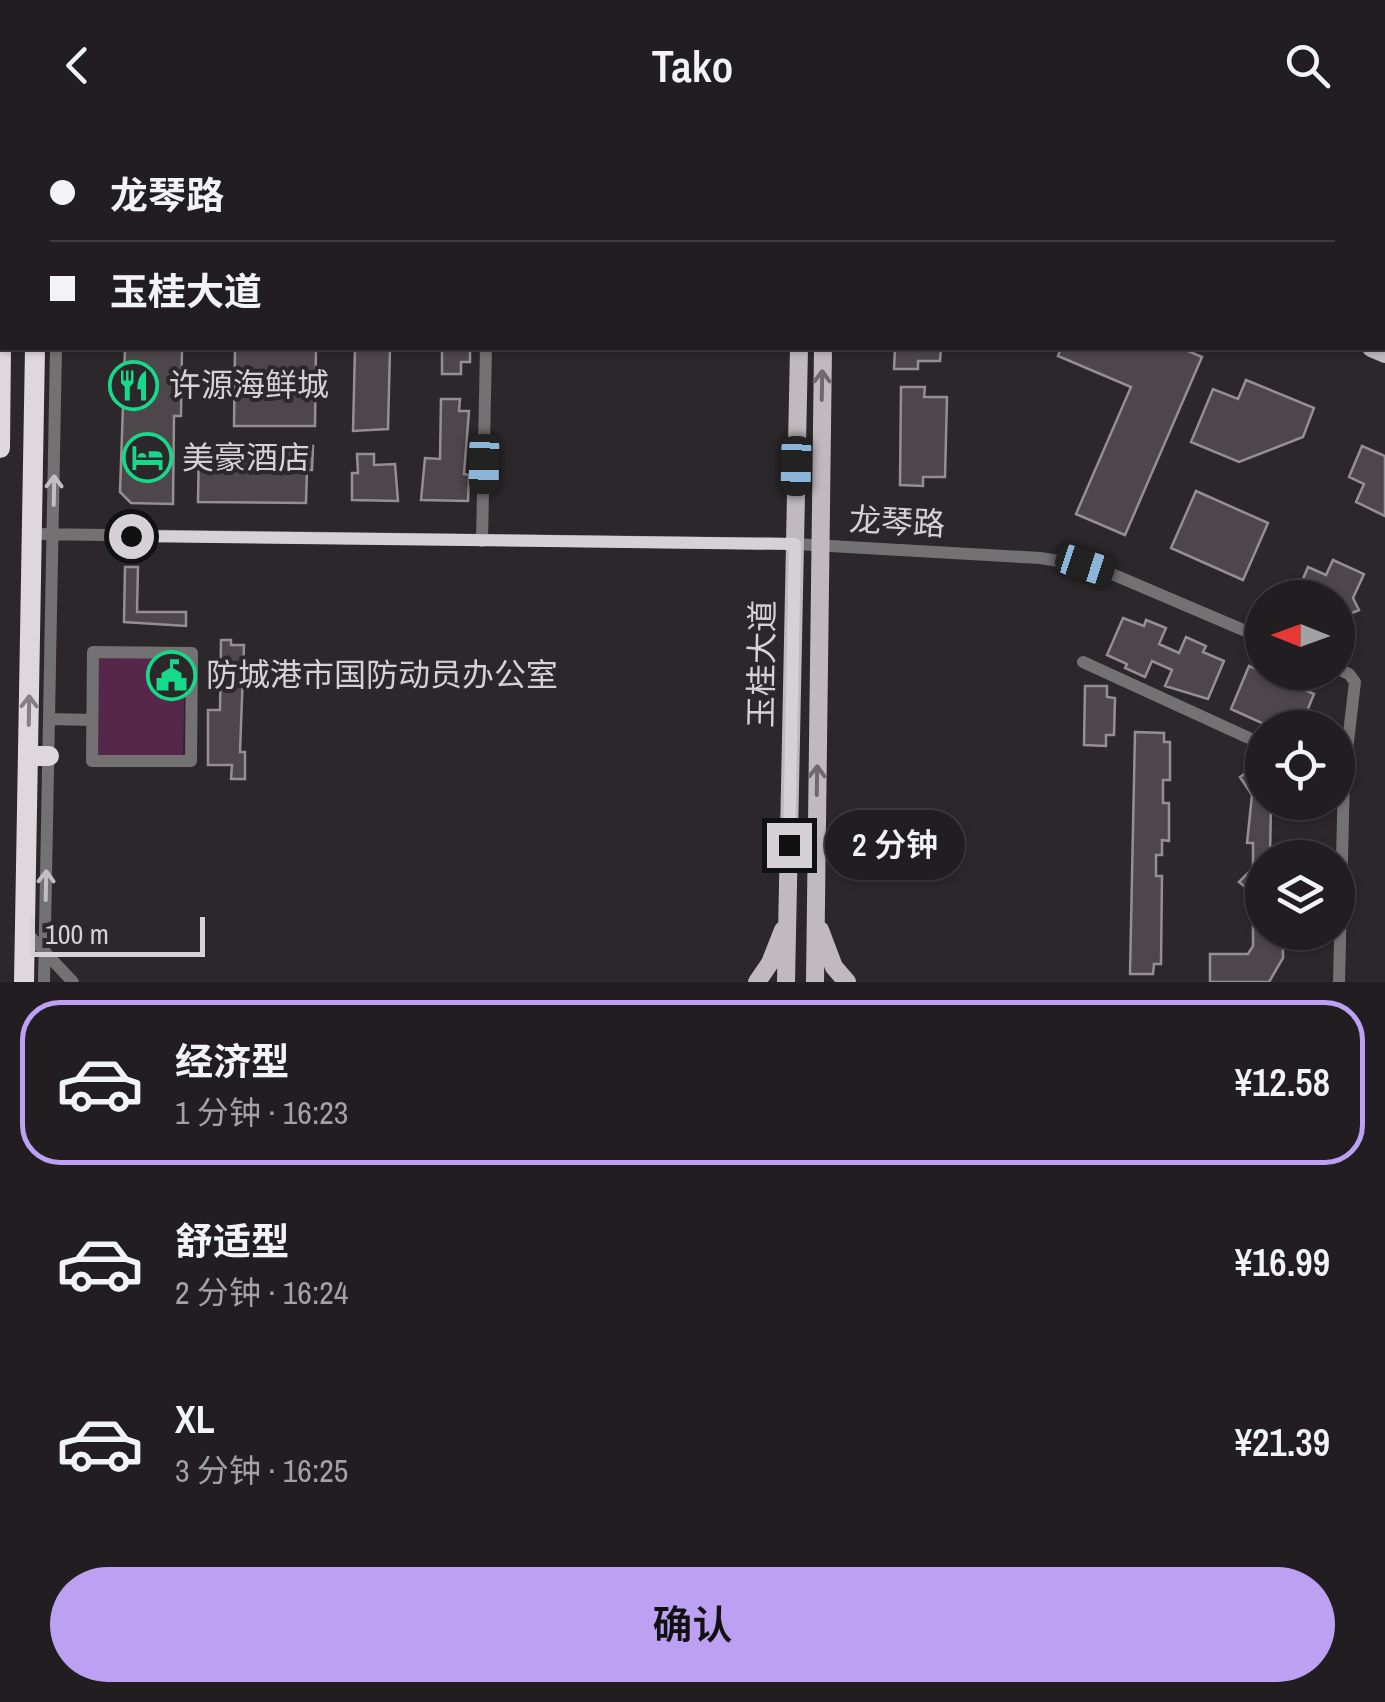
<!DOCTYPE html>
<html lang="zh">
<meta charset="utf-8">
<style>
body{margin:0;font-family:"Archivo Narrow","Noto Sans SC",sans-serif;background:#292629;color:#f1f3f6;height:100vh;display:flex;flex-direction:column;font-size:38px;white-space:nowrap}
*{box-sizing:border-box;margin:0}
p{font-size:32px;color:#a2a2a5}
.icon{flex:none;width:55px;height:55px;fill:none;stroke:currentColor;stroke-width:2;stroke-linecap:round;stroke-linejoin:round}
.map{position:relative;height:852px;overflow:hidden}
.sheet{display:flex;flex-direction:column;background:#211d20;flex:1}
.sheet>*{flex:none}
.hud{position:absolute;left:0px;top:0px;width:1385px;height:220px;box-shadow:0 2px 8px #0004,0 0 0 2px #3e3b3e;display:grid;align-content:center;height:220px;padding:0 50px;background:#211d20}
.needle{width:65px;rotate:271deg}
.fabs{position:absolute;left:1245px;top:450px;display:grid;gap:20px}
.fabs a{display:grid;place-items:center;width:110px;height:110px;border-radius:50%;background:#211d20;box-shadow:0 2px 8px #0004,0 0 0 2px #3e3b3e;font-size:50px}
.scale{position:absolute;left:30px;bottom:25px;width:175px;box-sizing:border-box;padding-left:10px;border:5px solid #d5d1d4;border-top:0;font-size:28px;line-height:35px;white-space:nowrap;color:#d5d1d4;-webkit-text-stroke:8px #2c272a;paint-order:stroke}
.end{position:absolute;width:45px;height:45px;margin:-22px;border:12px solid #d5d1d4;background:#111;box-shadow:0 0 0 5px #111}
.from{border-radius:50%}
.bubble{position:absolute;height:70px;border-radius:35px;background:#211d20;box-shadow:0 2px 8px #0004,0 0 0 2px #3e3b3e;font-size:32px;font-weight:600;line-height:70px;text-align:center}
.car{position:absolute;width:30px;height:60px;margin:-30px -15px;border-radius:12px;box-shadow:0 0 8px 2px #0007;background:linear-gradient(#222 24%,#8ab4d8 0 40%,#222 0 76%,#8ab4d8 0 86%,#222 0)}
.hud b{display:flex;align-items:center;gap:35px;height:95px;font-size:38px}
.hud b+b{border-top:2px solid #3e3b3e}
.hud i{width:25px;height:25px;background:#f1f3f6}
ul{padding:18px 0 0;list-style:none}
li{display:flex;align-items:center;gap:30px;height:165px;margin:0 20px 15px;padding:0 30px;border:5px solid transparent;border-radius:40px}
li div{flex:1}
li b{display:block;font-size:38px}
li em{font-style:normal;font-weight:600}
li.current{border-color:#bca0f2}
li>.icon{width:90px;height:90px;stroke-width:1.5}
.button{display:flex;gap:20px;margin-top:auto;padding:20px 50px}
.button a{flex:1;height:115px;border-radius:60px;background:#bca0f2;color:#111;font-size:40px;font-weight:600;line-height:115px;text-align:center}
header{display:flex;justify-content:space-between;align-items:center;height:130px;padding:0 50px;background:#211d20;font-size:45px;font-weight:600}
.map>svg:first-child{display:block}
</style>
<header><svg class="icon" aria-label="back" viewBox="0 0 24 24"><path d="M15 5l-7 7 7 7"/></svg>Tako<svg class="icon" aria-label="search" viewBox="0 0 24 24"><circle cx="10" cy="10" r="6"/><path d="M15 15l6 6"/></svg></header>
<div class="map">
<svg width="1385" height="852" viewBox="0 0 1385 852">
<rect width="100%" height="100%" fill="#2c272a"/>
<path fill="#56274a" d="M99,525L185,527L183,627L97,625Z"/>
<path fill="#4d474b" stroke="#958e92" stroke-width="2.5" d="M125,218H182L181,286H174L173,374L131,373L120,362Z
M235,218H316L315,296H234Z
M355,218H390L388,299L353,301Z
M442,218H470V232H461V244H442Z
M895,218H941L940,231H918V239H894Z
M1061,218H1181L1202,227L1125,405L1076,384L1131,257L1058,226Z
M1246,250L1314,278L1303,307L1239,332L1191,312L1213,259L1238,269Z
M901,257H925L924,267H947L945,347H923V356L900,355Z
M441,269H460L459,281H469L464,344L469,345L468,371L421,370L425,328L440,329Z
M199,314L313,316L312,340H307L306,373L198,372Z
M1362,316L1385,326V386L1356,372L1364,354L1349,347Z
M357,324H374V335L395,334L398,371L352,370V343H358Z
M1196,361L1268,393L1243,450L1171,418Z
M1333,430L1364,444L1353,468L1359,480L1338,489V468H1295L1308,437L1326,445Z
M125,437H138L137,482H186V496L124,492Z
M1123,488L1144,496L1146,490L1166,498L1159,514L1179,523L1186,507L1206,516L1203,522L1224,531L1208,569L1165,556L1172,540L1152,531L1145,547L1125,538L1127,534L1107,525Z
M221,510H231V515H244L240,622H245V649H231L232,635H208V580H220Z
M1249,536L1314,564L1300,598H1273L1231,579Z
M1085,556H1107V567L1115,568L1114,605H1106V616L1084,615Z
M1135,602L1164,603V612H1170V650H1163V673H1169V711L1162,710V725H1156V746H1162L1161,834H1154L1153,844H1130Z
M1249,641L1262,656V672H1271L1270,728H1262V748L1249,760L1239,752L1253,738V713H1247L1252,665L1240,647Z
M1253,785H1262V802H1283V828L1269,852H1210V824H1248L1253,816Z"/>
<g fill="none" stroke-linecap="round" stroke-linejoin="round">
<path stroke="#747173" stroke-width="12" d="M33,404L795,414L1040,428L1085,435L1112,444L1262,508
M482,411L486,218
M93,522L192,523L191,631H92Z
M1083,532L1262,614
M1338,539L1349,544L1355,552L1344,646L1339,852
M49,589L92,590
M25,801L73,852
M44,852L56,218"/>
<path stroke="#c0babe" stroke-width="18" d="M774,0L775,2
M820,0V2
M875,0L881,2
M1098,0L1104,2
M805,2V0
M1382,122L1385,123
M1371,218L1385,224
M820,800L834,837L847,852
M757,852L770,833L783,800
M786,852L799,218
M815,852L823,218"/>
<path stroke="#ded7dc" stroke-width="20" d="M940,0L945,2
M1033,0L1039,2
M4,2V0
M44,2L45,0
M0,17L2,26
M1382,153L1385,154
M1382,192L1385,193
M0,318L2,112
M29,626H49
M24,852L35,218"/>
</g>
<defs><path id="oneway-shaft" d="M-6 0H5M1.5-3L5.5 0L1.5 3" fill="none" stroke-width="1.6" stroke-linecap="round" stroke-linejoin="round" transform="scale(2.5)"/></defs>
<g stroke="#6f696d">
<use href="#oneway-shaft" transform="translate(822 255) rotate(-89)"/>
<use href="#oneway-shaft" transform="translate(817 650) rotate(-89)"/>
</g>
<g stroke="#c2bec1">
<use href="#oneway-shaft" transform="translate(54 360) rotate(-89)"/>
<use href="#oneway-shaft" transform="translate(46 755) rotate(-89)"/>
</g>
<use stroke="#857f83" href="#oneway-shaft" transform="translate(29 580) rotate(-89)"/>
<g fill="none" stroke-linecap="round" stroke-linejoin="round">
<path stroke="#d5d1d4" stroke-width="12" d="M131,406L795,414L789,715"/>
</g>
<defs>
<symbol id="restaurant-ring" viewBox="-11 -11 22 22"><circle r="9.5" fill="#2c272a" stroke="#16d989" stroke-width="1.5"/><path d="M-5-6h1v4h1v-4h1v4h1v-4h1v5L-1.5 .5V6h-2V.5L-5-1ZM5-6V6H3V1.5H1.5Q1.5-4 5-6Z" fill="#16d989"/></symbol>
<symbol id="hotel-ring" viewBox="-11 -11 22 22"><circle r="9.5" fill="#2c272a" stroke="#16d989" stroke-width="1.5"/><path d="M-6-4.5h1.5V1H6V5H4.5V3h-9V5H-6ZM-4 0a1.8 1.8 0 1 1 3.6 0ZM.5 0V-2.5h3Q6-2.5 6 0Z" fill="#16d989"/></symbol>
<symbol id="civic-ring" viewBox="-11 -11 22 22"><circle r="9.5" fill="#2c272a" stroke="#16d989" stroke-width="1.5"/><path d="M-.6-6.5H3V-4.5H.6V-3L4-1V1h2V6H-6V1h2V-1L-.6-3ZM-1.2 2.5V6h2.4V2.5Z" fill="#16d989"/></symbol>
</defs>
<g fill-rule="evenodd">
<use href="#restaurant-ring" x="106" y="228" width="55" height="55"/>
<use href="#hotel-ring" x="120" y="300" width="55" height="55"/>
<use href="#civic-ring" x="144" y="518" width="55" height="55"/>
</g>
<g text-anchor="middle" stroke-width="8" stroke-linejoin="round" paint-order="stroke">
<g font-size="32" fill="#d5d1d4" stroke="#2c272a" text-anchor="start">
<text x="169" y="266">许源海鲜城</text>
<text x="182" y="339">美豪酒店</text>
<text x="206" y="556">防城港市国防动员办公室</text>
</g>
<g font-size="32" fill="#d5d1d4" stroke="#2c272a">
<text transform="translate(897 392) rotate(3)" y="11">龙琴路</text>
<text transform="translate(762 534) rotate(-89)" y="11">玉桂大道</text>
</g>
</g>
</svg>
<div class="fabs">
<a><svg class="needle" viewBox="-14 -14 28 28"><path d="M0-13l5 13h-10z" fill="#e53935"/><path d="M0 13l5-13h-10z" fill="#a2a2a5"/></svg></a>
<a><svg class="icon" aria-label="locate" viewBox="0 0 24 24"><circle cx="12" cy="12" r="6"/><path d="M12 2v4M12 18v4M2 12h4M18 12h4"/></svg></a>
<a><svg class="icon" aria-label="layers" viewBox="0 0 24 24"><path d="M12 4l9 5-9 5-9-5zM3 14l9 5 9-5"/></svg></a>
</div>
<div class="scale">100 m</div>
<i class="end from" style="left:131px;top:406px"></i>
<i class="end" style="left:789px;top:715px"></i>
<div class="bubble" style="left:825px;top:680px;width:140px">2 分钟</div>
<i class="car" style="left:484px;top:334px;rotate:181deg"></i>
<i class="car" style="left:796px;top:336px;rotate:181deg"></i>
<i class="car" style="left:1085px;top:435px;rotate:108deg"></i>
<div class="hud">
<b><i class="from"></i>龙琴路</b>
<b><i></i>玉桂大道</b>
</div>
</div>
<section class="sheet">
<ul>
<li class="current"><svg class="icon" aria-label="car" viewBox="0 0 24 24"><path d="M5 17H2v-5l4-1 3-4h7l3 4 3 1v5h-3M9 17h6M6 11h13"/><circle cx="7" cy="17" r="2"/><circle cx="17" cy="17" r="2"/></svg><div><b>经济型</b><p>1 分钟 · 16:23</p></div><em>¥12.58</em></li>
<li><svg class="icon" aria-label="car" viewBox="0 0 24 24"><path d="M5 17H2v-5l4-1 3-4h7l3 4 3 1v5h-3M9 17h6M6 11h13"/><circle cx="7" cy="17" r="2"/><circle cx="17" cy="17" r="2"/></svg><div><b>舒适型</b><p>2 分钟 · 16:24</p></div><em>¥16.99</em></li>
<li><svg class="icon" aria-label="car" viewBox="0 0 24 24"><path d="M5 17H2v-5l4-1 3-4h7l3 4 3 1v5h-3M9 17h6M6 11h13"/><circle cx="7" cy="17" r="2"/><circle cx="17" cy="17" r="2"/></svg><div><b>XL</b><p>3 分钟 · 16:25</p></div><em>¥21.39</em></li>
</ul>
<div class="button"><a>确认</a></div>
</section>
